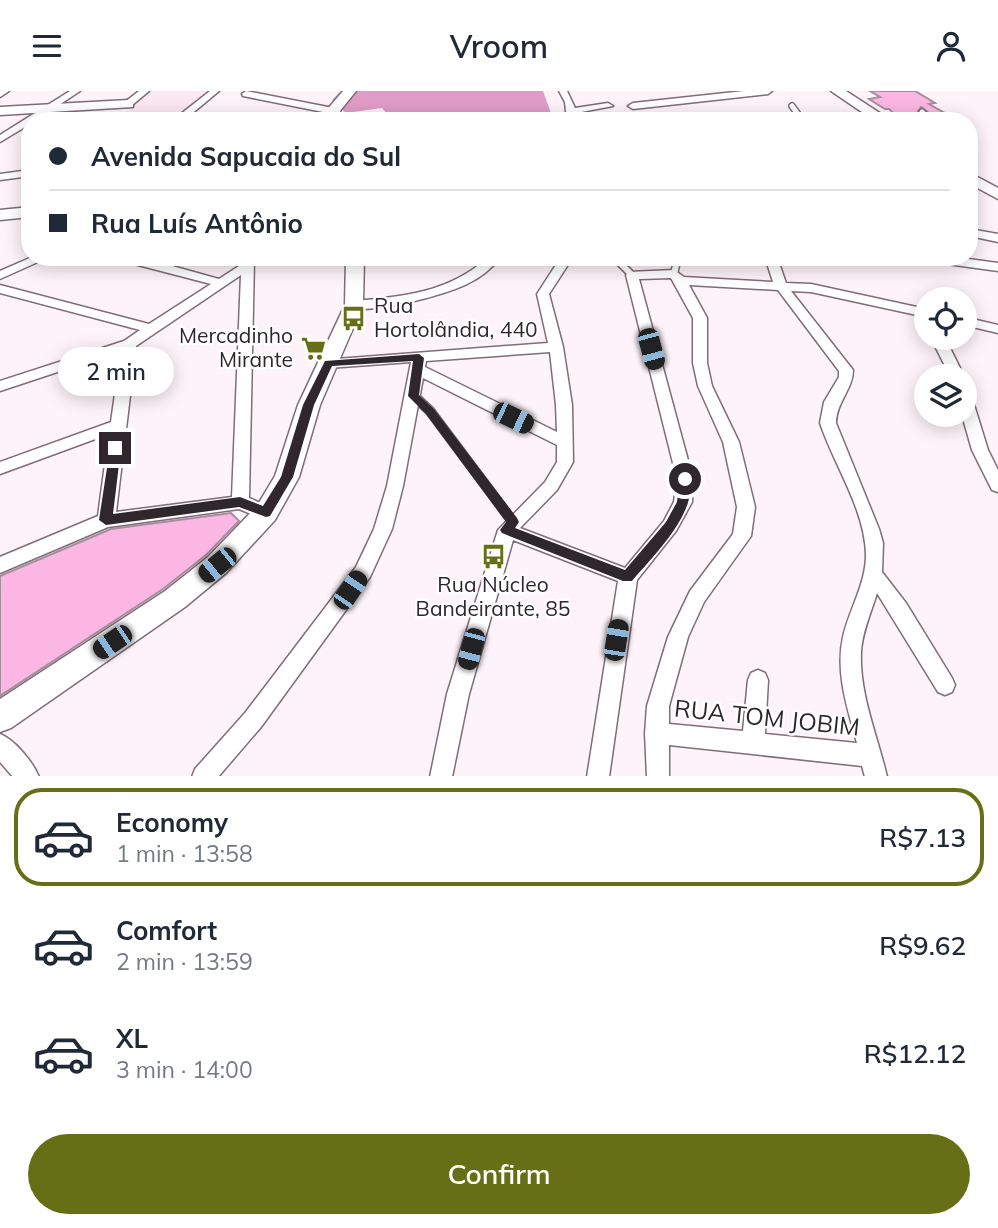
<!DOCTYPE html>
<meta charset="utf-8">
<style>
body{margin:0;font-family:Mulish,sans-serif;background:#f6f6f7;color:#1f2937;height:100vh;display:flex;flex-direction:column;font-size:26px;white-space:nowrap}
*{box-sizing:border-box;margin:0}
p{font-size:23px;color:#747a83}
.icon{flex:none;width:38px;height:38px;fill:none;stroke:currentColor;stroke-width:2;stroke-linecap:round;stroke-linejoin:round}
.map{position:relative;height:685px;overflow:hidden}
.side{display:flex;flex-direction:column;background:#fff;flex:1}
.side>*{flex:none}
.guide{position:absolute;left:21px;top:21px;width:957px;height:154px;border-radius:28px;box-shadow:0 4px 18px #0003;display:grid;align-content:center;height:154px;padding:0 28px;background:#fff}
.controls{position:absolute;left:914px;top:196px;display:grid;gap:14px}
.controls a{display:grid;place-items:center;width:63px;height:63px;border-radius:50%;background:#fff;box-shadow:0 4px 18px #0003;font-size:35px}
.end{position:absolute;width:32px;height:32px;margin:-16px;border:9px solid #2f272c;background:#fff;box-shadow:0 0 0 4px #fff}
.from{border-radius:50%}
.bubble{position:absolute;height:49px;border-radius:24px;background:#fff;box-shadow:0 4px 18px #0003;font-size:23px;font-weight:600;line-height:49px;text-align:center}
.car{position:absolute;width:21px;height:42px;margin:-21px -10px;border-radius:9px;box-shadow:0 0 5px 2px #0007;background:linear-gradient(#222 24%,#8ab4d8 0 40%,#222 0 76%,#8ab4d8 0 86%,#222 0)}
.guide b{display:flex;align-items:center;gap:24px;height:66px;font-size:26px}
.guide b+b{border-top:2px solid #e0e1e3}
.guide i{width:18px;height:18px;background:#1f2937}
ul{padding:12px 0 0;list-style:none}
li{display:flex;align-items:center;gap:21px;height:98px;margin:0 14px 10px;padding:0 14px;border:4px solid transparent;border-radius:28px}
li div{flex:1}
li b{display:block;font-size:26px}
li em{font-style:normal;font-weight:600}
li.active{border-color:#676f16}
li>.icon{width:63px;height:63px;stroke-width:1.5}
.action{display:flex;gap:14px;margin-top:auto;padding:14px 28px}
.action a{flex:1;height:80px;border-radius:42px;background:#676f16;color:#fff;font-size:28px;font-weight:600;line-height:80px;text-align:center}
header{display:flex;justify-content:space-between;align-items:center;height:91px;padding:0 28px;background:#fff;font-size:32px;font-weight:600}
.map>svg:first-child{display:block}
</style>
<header><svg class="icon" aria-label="menu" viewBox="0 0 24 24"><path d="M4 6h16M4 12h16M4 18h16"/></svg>Vroom<svg class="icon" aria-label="person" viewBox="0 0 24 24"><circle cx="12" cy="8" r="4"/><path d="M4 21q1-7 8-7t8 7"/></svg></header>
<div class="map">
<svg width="998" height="686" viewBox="0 0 998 686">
<rect width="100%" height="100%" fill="#fdf3f9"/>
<path fill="#fbe8f3" d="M152,0H213L172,30L119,26Z"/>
<path fill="#e09cc8" d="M341,0H543L552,25L540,30H393L382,17L346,22L332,9Z"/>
<path fill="#fcb6e3" stroke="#a58f9c" stroke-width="2" d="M870,0H915L935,12L929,13L950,25H933L921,16L917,22L923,29L902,30L889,18H885L869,8L880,6Z
M231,422L239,430L206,464L163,498L0,605V485L111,438Z"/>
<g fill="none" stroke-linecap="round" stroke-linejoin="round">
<defs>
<path id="lane-far2" d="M792,15L803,30
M922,21L931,30
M800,26L877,25"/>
<path id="lane-far1" d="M614,166L632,184
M674,183L678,166"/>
<path id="lane" d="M414,305L430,320L513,431"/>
<path id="street" d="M0,0H9L0,6Z
M70,0H80L35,30H30V33L0,51V44Z
M139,0H149L131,15H125V11Z
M210,0H219L183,30H172Z
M246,0L333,17L338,20L333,23L243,5L242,3Z
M559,0H567L575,17L608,12L613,15L576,22L577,30H567L565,11Z
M744,0H772L768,3L633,18L628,15L633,12Z
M721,26L725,30H712L714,28Z
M30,79V85L0,89V83Z
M970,138L998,143V151L970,145Z
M32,166H49L0,188V180Z
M107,166L147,168L219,188L242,173L244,166H252L254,169L249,407L272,417L275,422L272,427L266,429L239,418L108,436L0,482V466L98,425L109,343L0,383V371L111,331L121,260L0,300V290L124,250L140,239L0,202V194L149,233L211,193ZM241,184L232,406L116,421L136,255Z
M488,166H501C492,177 480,187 467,193C448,203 363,227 347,214L354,210C402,206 451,201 488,166Z
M561,166H573L549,203L563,256L572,314L573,371L557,399L520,437L625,477L664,430L674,411L677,388L626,184L628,181L674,179L684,186L773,191L765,166H777L786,192L811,193L926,218V226L811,201L791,200L853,279C853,298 836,312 836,332L879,438L883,452L882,481L906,512L952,587L955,594L952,601L945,604L938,601L877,502C871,522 862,541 861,561C859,603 878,646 887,686H865L862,675L669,654V686H647L645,642L647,615L668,546L690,500L733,443L737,416L723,351L698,295L693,272V227L671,187L639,188L693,388L692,411L676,440L637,489L609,686H587L618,490L513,449L469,603L452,686H430L447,603L498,439L545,391L557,371V354L423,287L403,395L392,438L370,486L261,636L218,686H192L195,678L245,622L356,476L374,438L387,395L411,271L328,277L323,275L321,272L323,269L548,252L537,203ZM689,194L778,199L839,280V286L824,311L820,332C834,374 865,418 866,464C866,493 849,519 843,546C835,582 848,619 857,652L765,643L768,589L765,582L758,579L751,582L748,589L743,640L669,633V615L688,546L704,511L751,445L755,416L739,351L712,295L707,272V227ZM550,261L556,314L557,341L425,276L426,270Z
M919,166H954L998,172V180L925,170Z
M964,226L998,234V242L964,234Z
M931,247H945L964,285H950Z
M964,299L971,304L988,359L998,379V401L992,399L972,359L962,324H964Z
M0,643C15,649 33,671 39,686H13L0,671Z"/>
<path id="secondary" d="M343,0H356L340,20V30H326V20Z
M831,0H846L892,30H875Z
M128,9L133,10V16L0,24V16Z
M970,82L998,97V108L970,93Z
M30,116V126L0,129V119Z
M346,166H364L363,214L320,314L299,386L275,429L226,482L185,516L11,637L0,641V608L165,500L208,466L257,415L275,385L298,314L345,214Z"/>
</defs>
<use href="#lane-far2" stroke="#816c78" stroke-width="8"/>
<use href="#lane-far1" stroke="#816c78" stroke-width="9"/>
<use href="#lane" stroke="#816c78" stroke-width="11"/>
<use href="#street" stroke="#816c78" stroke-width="3"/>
<use href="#secondary" stroke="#816c78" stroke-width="3"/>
<use href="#lane-far2" stroke="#fff" stroke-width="5"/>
<use href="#lane-far1" stroke="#fff" stroke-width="6"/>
<use href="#lane" stroke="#fff" stroke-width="8"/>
<use href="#street" fill="#fff" fill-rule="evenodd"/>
<use href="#secondary" fill="#fff" fill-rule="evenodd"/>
</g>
<path fill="#2f272c" d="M419,263L424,267L419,304L434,318L517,427L519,431L515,437L625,479L666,431L677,411L680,385H689C700,420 653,465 632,490H623L502,442L500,439L506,431L426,323L408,305L413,270L332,275L314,314L293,386L270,425L266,426L239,416L106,434L99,429L110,357L115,353L121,357L113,423L240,406L263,415L281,386L303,314L325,270Z"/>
<defs>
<symbol id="bus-bare" viewBox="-9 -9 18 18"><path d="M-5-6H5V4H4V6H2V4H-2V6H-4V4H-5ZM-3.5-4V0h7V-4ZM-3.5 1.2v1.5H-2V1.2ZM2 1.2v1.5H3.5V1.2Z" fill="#676f16" stroke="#fff" stroke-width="2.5" paint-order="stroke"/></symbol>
<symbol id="supermarket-bare" viewBox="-9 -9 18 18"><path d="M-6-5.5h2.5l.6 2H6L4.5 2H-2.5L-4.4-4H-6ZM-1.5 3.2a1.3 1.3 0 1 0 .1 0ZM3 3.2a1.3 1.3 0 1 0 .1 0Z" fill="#676f16" stroke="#fff" stroke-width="2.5" paint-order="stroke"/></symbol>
</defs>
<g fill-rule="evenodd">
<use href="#bus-bare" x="336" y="210" width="35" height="35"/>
<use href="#supermarket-bare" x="296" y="240" width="35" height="35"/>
<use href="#bus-bare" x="476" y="448" width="35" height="35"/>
</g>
<g text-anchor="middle" stroke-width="5" stroke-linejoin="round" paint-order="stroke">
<g font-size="21" fill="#2f272c" stroke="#fff" text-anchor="start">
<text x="374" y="222">Rua<tspan x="374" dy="24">Hortolândia, 440</tspan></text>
<text x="293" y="252" text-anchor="end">Mercadinho<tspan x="293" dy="24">Mirante</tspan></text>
<text x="493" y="501" text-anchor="middle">Rua Núcleo<tspan x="493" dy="24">Bandeirante, 85</tspan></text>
</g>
<g font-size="24" fill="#2f272c" stroke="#fff">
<text transform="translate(767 627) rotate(6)" y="8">RUA TOM JOBIM</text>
</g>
</g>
</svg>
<div class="controls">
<a><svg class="icon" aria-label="locate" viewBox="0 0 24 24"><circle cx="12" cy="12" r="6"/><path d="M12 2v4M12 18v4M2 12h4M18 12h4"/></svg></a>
<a><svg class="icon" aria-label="layers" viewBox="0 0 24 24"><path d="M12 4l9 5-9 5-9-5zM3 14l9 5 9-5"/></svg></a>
</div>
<i class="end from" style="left:685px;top:388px"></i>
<i class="end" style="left:115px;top:357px"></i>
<div class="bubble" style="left:58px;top:256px;width:116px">2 min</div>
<i class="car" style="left:651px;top:258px;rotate:165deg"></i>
<i class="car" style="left:513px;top:327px;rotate:116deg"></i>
<i class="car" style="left:217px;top:474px;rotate:231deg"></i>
<i class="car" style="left:350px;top:499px;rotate:34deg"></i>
<i class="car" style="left:616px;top:549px;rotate:9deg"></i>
<i class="car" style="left:112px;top:551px;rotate:236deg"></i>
<i class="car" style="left:471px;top:558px;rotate:195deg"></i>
<div class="guide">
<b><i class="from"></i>Avenida Sapucaia do Sul</b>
<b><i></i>Rua Luís Antônio</b>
</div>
</div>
<section class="side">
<ul>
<li class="active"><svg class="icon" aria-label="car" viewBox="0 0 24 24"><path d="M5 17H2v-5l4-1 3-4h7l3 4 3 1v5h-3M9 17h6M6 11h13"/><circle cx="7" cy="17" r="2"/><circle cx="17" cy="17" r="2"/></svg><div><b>Economy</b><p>1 min · 13:58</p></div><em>R$7.13</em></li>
<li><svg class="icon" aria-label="car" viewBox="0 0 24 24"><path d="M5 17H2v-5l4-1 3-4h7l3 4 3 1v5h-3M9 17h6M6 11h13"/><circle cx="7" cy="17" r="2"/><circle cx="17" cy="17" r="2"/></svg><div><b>Comfort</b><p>2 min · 13:59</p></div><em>R$9.62</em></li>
<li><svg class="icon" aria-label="car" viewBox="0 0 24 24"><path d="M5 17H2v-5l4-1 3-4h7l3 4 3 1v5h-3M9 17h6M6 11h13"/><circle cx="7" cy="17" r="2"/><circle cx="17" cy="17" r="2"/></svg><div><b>XL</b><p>3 min · 14:00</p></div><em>R$12.12</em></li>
</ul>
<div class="action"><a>Confirm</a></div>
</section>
